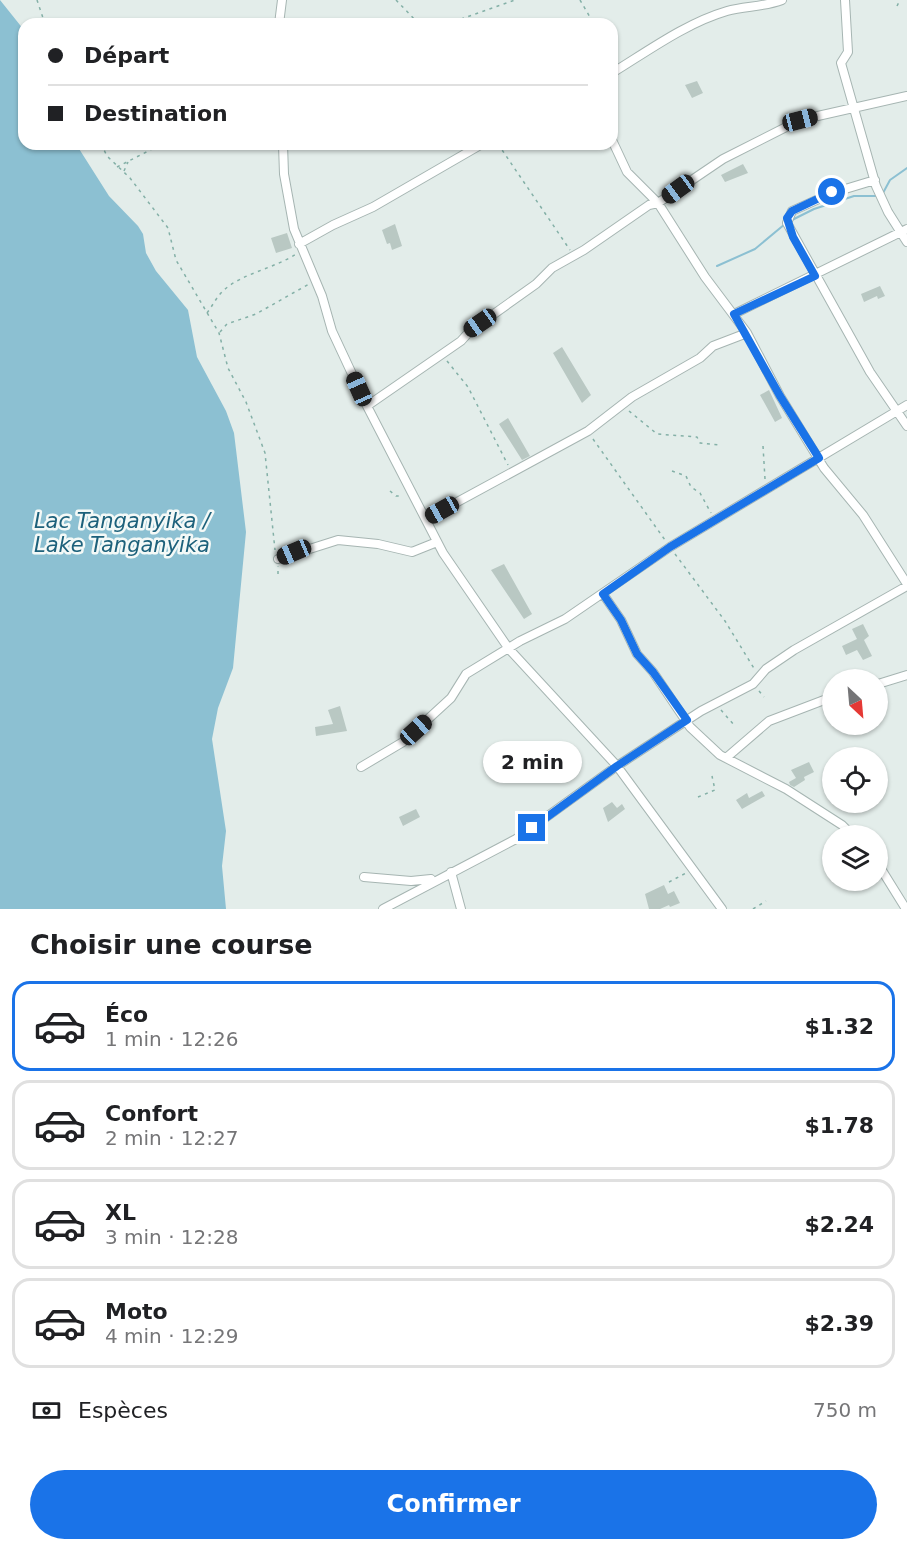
<!DOCTYPE html>
<html lang="fr">
<meta charset="utf-8">
<style>
body{margin:0;font-family:"DejaVu Sans",sans-serif;background:#f6f6f6;color:#202124;height:100vh;display:flex;flex-direction:column;font-size:22px;white-space:nowrap}
*{box-sizing:border-box;margin:0}
p{font-size:20px;color:#757577}
.icon{flex:none;width:33px;height:33px;fill:none;stroke:currentColor;stroke-width:2;stroke-linecap:round;stroke-linejoin:round}
.map{position:relative;height:909px;overflow:hidden}
.panel{display:flex;flex-direction:column;background:#fff;flex:1}
.panel>*{flex:none}
.top-card{position:absolute;left:18px;top:18px;width:600px;height:132px;border-radius:18px;box-shadow:0 2px 4px #0004;display:grid;align-content:center;height:132px;padding:0 30px;background:#fff}
.needle{width:39px;rotate:154deg}
.buttons{position:absolute;left:822px;top:669px;display:grid;gap:12px}
.buttons a{display:grid;place-items:center;width:66px;height:66px;border-radius:50%;background:#fff;box-shadow:0 2px 4px #0004;font-size:30px}
.end{position:absolute;width:27px;height:27px;margin:-14px;border:8px solid #1a73e8;background:#fff;box-shadow:0 0 0 3px #fff}
.from{border-radius:50%}
.bubble{position:absolute;height:42px;border-radius:21px;background:#fff;box-shadow:0 2px 4px #0004;font-size:20px;font-weight:700;line-height:42px;text-align:center}
.car{position:absolute;width:18px;height:36px;margin:-18px -9px;border-radius:8px;box-shadow:0 0 4px 2px #0007;background:linear-gradient(#222 24%,#8ab4d8 0 40%,#222 0 76%,#8ab4d8 0 86%,#222 0)}
.top-card b{display:flex;align-items:center;gap:21px;height:57px;font-size:22px}
.top-card b+b{border-top:2px solid #e0e0e0}
.top-card i{width:15px;height:15px;background:#202124}
ul{padding:0;list-style:none}
li{display:flex;align-items:center;gap:18px;height:90px;margin:0 12px 9px;padding:0 18px;border:3px solid #e0e0e0;border-radius:18px}
li div{flex:1}
li b{display:block;font-size:22px}
li em{font-style:normal;font-weight:700}
li.active{border-color:#1a73e8}
li>.icon{width:54px;height:54px;stroke-width:1.5}
h2{padding:0 30px;font-size:27px;line-height:72px}
.pay{display:flex;align-items:center;gap:15px;height:66px;padding:0 30px;font-size:22px}
.pay p{margin-inline-start:auto}
.action{display:flex;gap:12px;margin-top:auto;padding:12px 30px}
.action a{flex:1;height:69px;border-radius:36px;background:#1a73e8;color:#fff;font-size:24px;font-weight:700;line-height:69px;text-align:center}
.map>svg:first-child{display:block}
</style>
<div class="map">
<svg width="907" height="909" viewBox="0 0 907 909">
<rect width="100%" height="100%" fill="#e3edea"/>
<path fill="#8cc0d2" d="M0,0L24,30V144H76L109,196L138,226L143,234L146,253L156,271L188,310L197,357L226,411L234,433L246,532L233,668L218,708L212,739L226,831L222,866L226,909H0Z"/>
<g fill="none" stroke-linecap="round" stroke-linejoin="round">
<path stroke="#8cc0d2" stroke-width="2" d="M883,193L890,180L907,168
M790,221L814,209L854,196H878
M717,266L755,249L785,224"/>
</g>
<path fill="#b9c8c3" d="M697,81L703,93L692,98L685,85Z
M743,164L748,173L725,182L721,175Z
M395,224L402,246L392,250L390,243L387,244L382,230Z
M287,233L292,248L276,253L271,238Z
M880,286L885,296L878,299L877,296L864,302L861,294Z
M562,347L591,395L582,403L553,353Z
M769,390L782,418L775,422L760,395Z
M508,418L530,456L522,460L499,424Z
M504,564L532,614L524,619L491,570Z
M863,624L869,636L864,640L872,656L863,660L857,650L846,655L842,646L857,639L852,629Z
M340,706L347,731L316,736L315,727L333,724L328,710Z
M809,762L814,772L804,777L805,780L794,787L790,785L789,782L796,778L791,770Z
M762,791L765,796L742,809L736,800L747,793L749,798Z
M612,802L617,808L622,804L625,809L608,822L603,808Z
M416,809L420,817L403,826L399,817Z
M664,885L668,894L674,891L680,903L670,907L669,905L660,909H649L645,894Z"/>
<g fill="none" stroke-linecap="round" stroke-linejoin="round">
<defs>
<path id="street" d="M845,0L848,52L841,63L876,186L888,212L907,242
M279,24L282,0
M612,73C648,51 686,23 727,11C745,6 764,7 782,0
M612,140L627,172L658,203L705,277L747,333L780,396L824,468L863,515L907,584
M283,144L284,174L294,229L322,296L332,331L367,406L443,553L509,649L617,766L722,909
M875,180L832,193L792,211L787,223L870,372L907,426
M299,244L333,225L373,207L482,144
M734,314L907,229
M367,406L461,341L470,331L536,284L552,268L584,250L649,205L658,203L723,159L800,120L907,96
M426,519L588,431L632,397L700,358L713,346L747,333
M278,559L338,540L378,544L412,552L437,542
M603,594L621,620L637,654L653,672L690,727L720,755L786,789L842,825L853,836
M878,684L907,675
M726,758L769,721L832,697
M361,767L403,742L451,698L466,674L520,641L565,619L670,547L907,405
M878,864L906,909
M451,872L461,909
M364,877L411,881L431,879
M383,909L516,839L617,766L701,711L753,684L766,669L794,650L907,586"/>
</defs>
<use href="#street" stroke="#a6b5b2" stroke-width="10"/>
<path stroke="#84b0a7" stroke-width="1.5" stroke-dasharray="3 4.5" stroke-linecap="butt" d="M37,0L45,24
M396,0L419,24
M580,0L594,24
M897,6L900,0
M447,24L515,0
M101,144L107,156L130,178L168,228L176,260L219,333L228,368L246,402L265,453L275,550
M498,144L570,250
M117,167L162,144
M124,171L128,162
M207,313C213,305 217,296 224,290C241,274 275,268 296,254
M220,332L227,324L256,314L309,284
M447,361L468,387L508,465
M629,411L657,434L697,437L700,443L719,445
M593,439L665,540
M763,446L765,479
M672,471L686,476L691,487L700,493L711,513
M390,491L396,496H403
M675,554L725,621L755,670
M278,574V566
M759,691L764,697
M721,710L734,725
M698,797L715,790L712,776
M669,882L686,873
M753,909L766,901"/>
<use href="#street" stroke="#fff" stroke-width="8"/>
</g>
<g fill="none" stroke-linecap="round" stroke-linejoin="round">
<path stroke="#1a73e8" stroke-width="8" d="M532,828L617,766L687,720L653,672L637,654L621,620L603,594L670,547L819,458L780,396L734,314L815,276L793,237L787,218L792,211L832,192"/>
</g>
<g text-anchor="middle" stroke-width="5" stroke-linejoin="round" paint-order="stroke">
<g font-size="21" font-style="italic" fill="#1d617b" stroke="#f4f9f7">
<text x="122" y="528">Lac Tanganyika /<tspan x="122" dy="24">Lake Tanganyika</tspan></text>
</g>
</g>
</svg>
<div class="buttons">
<a><svg class="needle" viewBox="-14 -14 28 28"><path d="M0-13l5 13h-10z" fill="#e53935"/><path d="M0 13l5-13h-10z" fill="#757577"/></svg></a>
<a><svg class="icon" aria-label="locate" viewBox="0 0 24 24"><circle cx="12" cy="12" r="6"/><path d="M12 2v4M12 18v4M2 12h4M18 12h4"/></svg></a>
<a><svg class="icon" aria-label="layers" viewBox="0 0 24 24"><path d="M12 4l9 5-9 5-9-5zM3 14l9 5 9-5"/></svg></a>
</div>
<i class="end from" style="left:832px;top:192px"></i>
<i class="end" style="left:532px;top:828px"></i>
<div class="bubble" style="left:483px;top:741px;width:99px">2 min</div>
<i class="car" style="left:800px;top:120px;rotate:76deg"></i>
<i class="car" style="left:678px;top:189px;rotate:234deg"></i>
<i class="car" style="left:480px;top:323px;rotate:235deg"></i>
<i class="car" style="left:359px;top:389px;rotate:336deg"></i>
<i class="car" style="left:442px;top:510px;rotate:241deg"></i>
<i class="car" style="left:294px;top:552px;rotate:247deg"></i>
<i class="car" style="left:416px;top:730px;rotate:48deg"></i>
<div class="top-card">
<b><i class="from"></i>Départ</b>
<b><i></i>Destination</b>
</div>
</div>
<section class="panel">
<h2>Choisir une course</h2>
<ul>
<li class="active"><svg class="icon" aria-label="car" viewBox="0 0 24 24"><path d="M5 17H2v-5l4-1 3-4h7l3 4 3 1v5h-3M9 17h6M6 11h13"/><circle cx="7" cy="17" r="2"/><circle cx="17" cy="17" r="2"/></svg><div><b>Éco</b><p>1 min · 12:26</p></div><em>$1.32</em></li>
<li><svg class="icon" aria-label="car" viewBox="0 0 24 24"><path d="M5 17H2v-5l4-1 3-4h7l3 4 3 1v5h-3M9 17h6M6 11h13"/><circle cx="7" cy="17" r="2"/><circle cx="17" cy="17" r="2"/></svg><div><b>Confort</b><p>2 min · 12:27</p></div><em>$1.78</em></li>
<li><svg class="icon" aria-label="car" viewBox="0 0 24 24"><path d="M5 17H2v-5l4-1 3-4h7l3 4 3 1v5h-3M9 17h6M6 11h13"/><circle cx="7" cy="17" r="2"/><circle cx="17" cy="17" r="2"/></svg><div><b>XL</b><p>3 min · 12:28</p></div><em>$2.24</em></li>
<li><svg class="icon" aria-label="car" viewBox="0 0 24 24"><path d="M5 17H2v-5l4-1 3-4h7l3 4 3 1v5h-3M9 17h6M6 11h13"/><circle cx="7" cy="17" r="2"/><circle cx="17" cy="17" r="2"/></svg><div><b>Moto</b><p>4 min · 12:29</p></div><em>$2.39</em></li>
</ul>
<div class="pay"><svg class="icon" aria-label="cash" viewBox="0 0 24 24"><path d="M3 7h18v10H3z"/><circle cx="12" cy="12" r="2"/></svg>Espèces<p>750 m</p></div>
<div class="action"><a>Confirmer</a></div>
</section>
